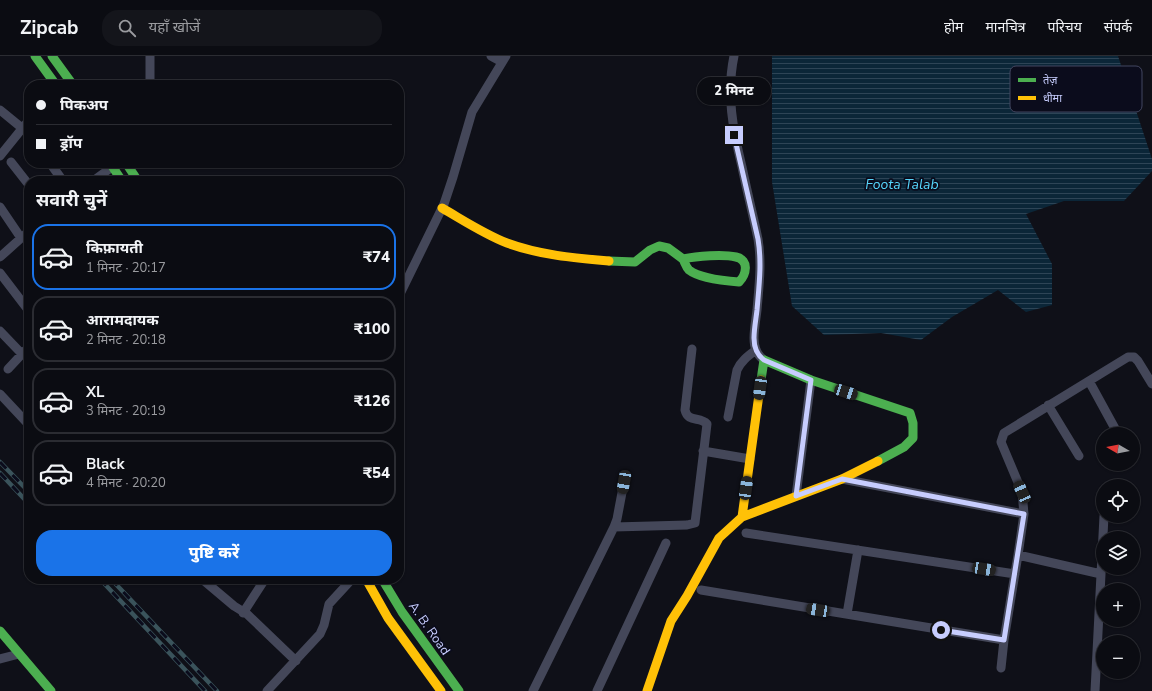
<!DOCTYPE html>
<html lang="hi">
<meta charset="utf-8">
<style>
body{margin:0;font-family:"Nunito Sans","Noto Sans Devanagari",sans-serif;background:#14151b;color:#f1f3f6;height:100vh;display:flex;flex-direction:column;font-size:15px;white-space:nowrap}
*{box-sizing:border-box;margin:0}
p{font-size:13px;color:#9a9b9f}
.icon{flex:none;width:22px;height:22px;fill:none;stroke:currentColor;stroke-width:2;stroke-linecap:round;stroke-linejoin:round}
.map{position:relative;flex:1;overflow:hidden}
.sheet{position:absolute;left:24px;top:120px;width:380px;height:408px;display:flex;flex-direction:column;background:#0b0c12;border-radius:16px;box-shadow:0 1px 3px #0004,0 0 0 1px #2b2c32}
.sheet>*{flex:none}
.guide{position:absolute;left:24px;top:24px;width:380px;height:88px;border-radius:16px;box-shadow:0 1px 3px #0004,0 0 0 1px #2b2c32;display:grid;align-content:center;height:88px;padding:0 12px;background:#0b0c12}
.needle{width:26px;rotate:279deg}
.tools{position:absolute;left:1096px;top:371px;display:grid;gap:8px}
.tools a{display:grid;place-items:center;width:44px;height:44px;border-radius:50%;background:#0b0c12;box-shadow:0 1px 3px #0004,0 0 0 1px #2b2c32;font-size:20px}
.end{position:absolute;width:18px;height:18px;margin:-9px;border:5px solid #c7cdfe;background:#111;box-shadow:0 0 0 2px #111}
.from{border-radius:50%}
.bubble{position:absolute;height:28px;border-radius:14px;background:#0b0c12;box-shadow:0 1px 3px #0004,0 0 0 1px #2b2c32;font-size:13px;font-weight:800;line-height:28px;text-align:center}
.car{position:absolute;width:12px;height:24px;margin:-12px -6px;border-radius:5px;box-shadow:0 0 3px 1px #0007;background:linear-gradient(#222 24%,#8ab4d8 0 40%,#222 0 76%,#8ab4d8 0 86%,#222 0)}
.guide b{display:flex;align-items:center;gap:14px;height:38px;font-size:15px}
.guide b+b{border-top:1px solid #2b2c32}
.guide i{width:10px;height:10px;background:#f1f3f6}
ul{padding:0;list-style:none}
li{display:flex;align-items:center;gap:12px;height:66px;margin:0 8px 6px;padding:0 4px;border:2px solid #2b2c32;border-radius:16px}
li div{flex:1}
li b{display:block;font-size:15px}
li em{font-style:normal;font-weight:800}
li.selected{border-color:#1a73e8}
li>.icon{width:36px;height:36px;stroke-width:1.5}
h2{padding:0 12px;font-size:18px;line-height:48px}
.button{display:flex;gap:8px;margin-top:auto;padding:8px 12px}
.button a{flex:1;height:46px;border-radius:16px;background:#1a73e8;color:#fff;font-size:16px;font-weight:800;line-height:46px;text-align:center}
header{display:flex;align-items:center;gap:24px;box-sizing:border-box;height:56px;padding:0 20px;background:#0b0c12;border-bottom:1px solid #2b2c32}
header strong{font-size:19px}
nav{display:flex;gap:22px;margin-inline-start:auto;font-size:14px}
.search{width:280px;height:36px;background:#14151b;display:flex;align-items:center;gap:10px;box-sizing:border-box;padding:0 14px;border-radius:16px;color:#9a9b9f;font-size:15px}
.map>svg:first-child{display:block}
</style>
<header>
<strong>Zipcab</strong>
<div class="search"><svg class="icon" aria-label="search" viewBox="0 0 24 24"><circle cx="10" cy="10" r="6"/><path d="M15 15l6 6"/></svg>यहाँ खोजें</div>
<nav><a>होम</a><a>मानचित्र</a><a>परिचय</a><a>संपर्क</a></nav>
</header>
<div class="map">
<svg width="1152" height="635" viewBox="0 0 1152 635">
<defs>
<pattern id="water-rules" width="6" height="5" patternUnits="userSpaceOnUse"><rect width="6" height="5" fill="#0b2638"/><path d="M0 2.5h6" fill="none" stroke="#2d4456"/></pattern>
</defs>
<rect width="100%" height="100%" fill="#0f1018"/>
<path fill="url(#water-rules)" d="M772,0H1118L1152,103V115L1124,145H1064L1026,158L1052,208V249L1026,256L998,234L952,261L921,284L881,277L824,279L792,250L772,126Z"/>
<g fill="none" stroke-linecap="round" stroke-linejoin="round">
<path stroke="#444759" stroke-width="9" d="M491,0L502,6
M734,0C726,38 733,74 742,111C747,135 753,159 758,183C762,207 759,230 757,254C756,263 754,273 754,282C754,291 757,299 764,304
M150,29V0
M0,54L22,72
M0,100L29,64
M11,106L29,129
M50,107L63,125
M93,125L112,111
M0,151L21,182
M0,201L29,175
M0,217L29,255
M399,240L444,148L453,121L472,56L506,0
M0,275L22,298L29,291
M8,313L22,298
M1089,325L1118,378
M0,338L29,369
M1048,349L1079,400
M728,361L737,314C741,305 748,300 756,294
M703,395L750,403
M842,423L1024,458L1018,499L1101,518
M796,440L811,324
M1024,458L1022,436L1001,386L1004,377L1128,301H1134L1138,305L1152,328
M614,471L617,463L624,426
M746,477L1015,518
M202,523L234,550L247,558L296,605
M701,534L1004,584
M243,557L265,523
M847,558L858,494
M0,603L19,598
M1001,612L1004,584L1018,499
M267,635L320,578L324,569L329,548L352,523
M533,635L614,471L687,469L695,467L707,368C700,360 688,367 685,354L692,293
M597,635L666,487
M1095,635L1104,460"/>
<path stroke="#4caf50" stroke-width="9" d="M35,0L56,29
M52,0L73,29
M110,107L122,125
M126,107L138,125
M609,205L635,206L650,194L659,190L668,192L683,203C697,200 723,198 736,201C750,204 746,219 739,226C726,225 699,222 689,214C686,211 685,207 683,203
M761,324L764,304L811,324L910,357L913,367V382L904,391L878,405
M382,523L402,556L459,635
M0,575L51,635"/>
<path stroke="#ffc107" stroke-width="9" d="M442,152C463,164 484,178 507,187C539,199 574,202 609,205
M742,461L761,324
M366,523L388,562L441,635
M647,635L671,565L687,540L719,482L742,461L842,423L878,405"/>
<defs>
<path id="rail" d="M0,406L29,436
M0,417L29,448
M100,523L205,635
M111,523L217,635"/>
</defs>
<use href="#rail" stroke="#3a535b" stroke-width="4.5"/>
<use href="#rail" stroke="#0b0c1c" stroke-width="3" stroke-dasharray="9" stroke-linecap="butt"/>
</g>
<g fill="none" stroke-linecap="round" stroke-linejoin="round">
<path stroke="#c7cdfe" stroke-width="5" d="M734,79L758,183C762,207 759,230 757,254C756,263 754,273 754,282C754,291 757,299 764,304L811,324L796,440L842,423L1024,458L1004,584L941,574"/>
</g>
<g text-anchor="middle" stroke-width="3.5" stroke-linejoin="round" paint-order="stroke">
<g font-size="13" fill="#c7cdfe" stroke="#0b0c1c">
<text transform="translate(430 572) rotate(55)" y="5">A. B. Road</text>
</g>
<g font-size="14" font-style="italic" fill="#56d5fc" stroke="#0b0c1c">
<text x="902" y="133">Foota Talab</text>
</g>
</g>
<rect x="1010" y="10" width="132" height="46" rx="6" fill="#0b0c1c" stroke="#434660" stroke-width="1"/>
<rect x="1018" y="22" width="18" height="4" fill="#4caf50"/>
<rect x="1018" y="40" width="18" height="4" fill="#ffc107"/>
<g font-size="11" fill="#c7cdfe">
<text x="1043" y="28">तेज़</text>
<text x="1043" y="46">धीमा</text>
</g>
</svg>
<div class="tools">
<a><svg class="needle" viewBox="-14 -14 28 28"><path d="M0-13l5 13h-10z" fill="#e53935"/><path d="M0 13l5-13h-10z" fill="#9a9b9f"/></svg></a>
<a><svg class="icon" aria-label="locate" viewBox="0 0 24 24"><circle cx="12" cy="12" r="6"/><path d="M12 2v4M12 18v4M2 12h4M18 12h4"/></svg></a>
<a><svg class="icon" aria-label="layers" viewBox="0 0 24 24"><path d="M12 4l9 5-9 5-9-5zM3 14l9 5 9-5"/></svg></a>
<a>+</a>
<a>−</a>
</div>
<i class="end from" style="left:941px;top:574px"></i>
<i class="end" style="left:734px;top:79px"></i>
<div class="bubble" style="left:697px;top:21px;width:74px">2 मिनट</div>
<i class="car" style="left:760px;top:332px;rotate:188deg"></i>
<i class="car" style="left:846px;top:336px;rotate:108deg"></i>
<i class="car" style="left:624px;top:426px;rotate:190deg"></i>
<i class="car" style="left:746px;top:432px;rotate:8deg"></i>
<i class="car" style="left:1022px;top:436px;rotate:336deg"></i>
<i class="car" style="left:984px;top:513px;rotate:99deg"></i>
<i class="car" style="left:818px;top:554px;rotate:279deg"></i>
<div class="guide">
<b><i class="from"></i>पिकअप</b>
<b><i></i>ड्रॉप</b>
</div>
<section class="sheet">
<h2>सवारी चुनें</h2>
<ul>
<li class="selected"><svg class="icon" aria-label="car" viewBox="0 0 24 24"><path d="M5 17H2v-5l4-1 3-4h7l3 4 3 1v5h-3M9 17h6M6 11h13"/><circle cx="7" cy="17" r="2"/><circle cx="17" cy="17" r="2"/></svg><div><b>किफ़ायती</b><p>1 मिनट · 20:17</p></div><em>₹74</em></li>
<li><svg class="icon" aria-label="car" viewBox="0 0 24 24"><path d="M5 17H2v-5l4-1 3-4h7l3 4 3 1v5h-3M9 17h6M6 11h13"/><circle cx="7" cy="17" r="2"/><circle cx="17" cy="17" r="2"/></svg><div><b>आरामदायक</b><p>2 मिनट · 20:18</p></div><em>₹100</em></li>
<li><svg class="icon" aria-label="car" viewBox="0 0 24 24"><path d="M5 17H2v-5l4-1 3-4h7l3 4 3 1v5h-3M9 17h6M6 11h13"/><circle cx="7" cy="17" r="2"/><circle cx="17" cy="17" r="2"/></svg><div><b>XL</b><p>3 मिनट · 20:19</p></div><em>₹126</em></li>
<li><svg class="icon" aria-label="car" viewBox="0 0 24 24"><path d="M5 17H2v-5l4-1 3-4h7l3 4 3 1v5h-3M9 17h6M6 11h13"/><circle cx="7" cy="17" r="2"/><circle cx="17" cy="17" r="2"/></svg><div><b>Black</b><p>4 मिनट · 20:20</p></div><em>₹54</em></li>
</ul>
<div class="button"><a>पुष्टि करें</a></div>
</section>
</div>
